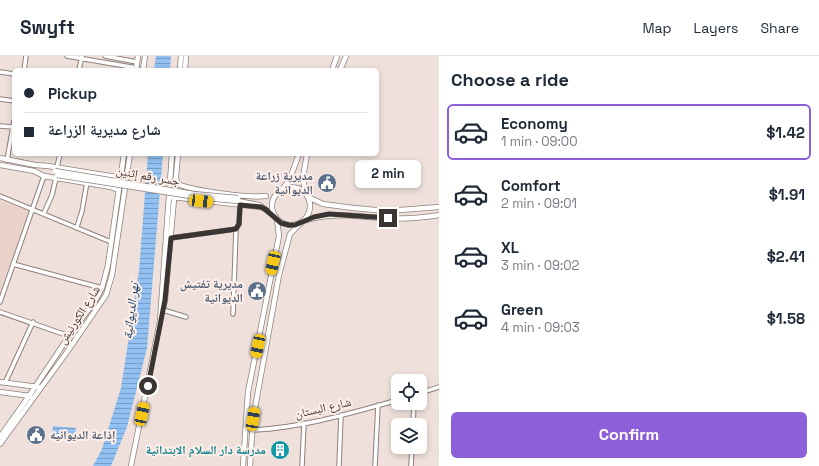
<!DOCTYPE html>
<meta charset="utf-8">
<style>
body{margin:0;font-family:"Space Grotesk","Noto Naskh Arabic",sans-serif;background:#f6f6f7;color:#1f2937;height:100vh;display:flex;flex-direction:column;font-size:15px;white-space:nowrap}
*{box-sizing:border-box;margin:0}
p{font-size:13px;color:#747a83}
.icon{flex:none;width:22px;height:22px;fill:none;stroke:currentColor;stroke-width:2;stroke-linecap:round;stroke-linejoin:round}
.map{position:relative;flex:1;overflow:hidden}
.panel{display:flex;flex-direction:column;background:#fff;width:380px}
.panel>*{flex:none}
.banner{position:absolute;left:12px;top:12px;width:367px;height:88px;border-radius:6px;box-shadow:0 2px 6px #0003;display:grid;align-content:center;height:88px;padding:0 12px;background:#fff}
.fabs{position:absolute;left:391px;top:318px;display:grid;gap:8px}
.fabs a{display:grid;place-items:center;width:36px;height:36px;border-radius:6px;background:#fff;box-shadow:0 2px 6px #0003;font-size:20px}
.end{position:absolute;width:18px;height:18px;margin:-9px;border:5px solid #3a3432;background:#fff;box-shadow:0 0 0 2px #fff}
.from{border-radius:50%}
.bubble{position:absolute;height:28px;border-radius:6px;background:#fff;box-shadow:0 2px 6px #0003;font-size:13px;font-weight:700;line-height:28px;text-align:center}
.car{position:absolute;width:12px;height:24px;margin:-12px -6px;border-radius:5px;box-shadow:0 0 3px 1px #0007;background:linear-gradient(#f5c518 24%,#345 0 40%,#f5c518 0 76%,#345 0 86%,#f5c518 0)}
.banner b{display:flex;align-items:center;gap:14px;height:38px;font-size:15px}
.banner b+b{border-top:1px solid #e0e1e3}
.banner i{width:10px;height:10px;background:#1f2937}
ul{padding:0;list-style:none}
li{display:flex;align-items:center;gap:12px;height:56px;margin:0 8px 6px;padding:0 4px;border:2px solid transparent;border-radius:6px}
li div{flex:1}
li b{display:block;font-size:15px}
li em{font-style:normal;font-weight:700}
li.active{border-color:#8d5fd9}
li>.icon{width:36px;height:36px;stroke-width:1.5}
h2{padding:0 12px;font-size:18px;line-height:48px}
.cta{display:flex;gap:8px;margin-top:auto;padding:8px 12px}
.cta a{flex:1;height:46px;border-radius:6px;background:#8d5fd9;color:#fff;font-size:16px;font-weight:700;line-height:46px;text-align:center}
header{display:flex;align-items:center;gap:24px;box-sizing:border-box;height:56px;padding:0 20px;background:#fff;border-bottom:1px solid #e0e1e3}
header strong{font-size:19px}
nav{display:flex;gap:22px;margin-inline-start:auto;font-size:14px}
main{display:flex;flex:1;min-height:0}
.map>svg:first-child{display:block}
</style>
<header>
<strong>Swyft</strong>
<nav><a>Map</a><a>Layers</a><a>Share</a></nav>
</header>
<main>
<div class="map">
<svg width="439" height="410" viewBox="0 0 439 410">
<defs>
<pattern id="water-rules" width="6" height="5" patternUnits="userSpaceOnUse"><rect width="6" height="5" fill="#91c0f2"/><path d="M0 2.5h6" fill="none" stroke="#779dc5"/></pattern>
</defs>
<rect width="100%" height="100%" fill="#efe0db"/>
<path fill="#e9d2c9" d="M0,144L29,155L0,236Z"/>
<path fill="url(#water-rules)" d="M156,0H171L170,14H154Z
M148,98H163L147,292L127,371L111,410H93L102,393L121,332L139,215Z
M53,370L76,372L74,384L52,382Z"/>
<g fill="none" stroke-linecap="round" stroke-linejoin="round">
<defs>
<path id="minor" d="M67,0L137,12
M105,0L137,6
M24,14L26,0
M79,14L82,0
M0,16L14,18
M0,43L14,45
M0,70L13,71
M7,104L14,65
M57,111L60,98
M0,140L111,186
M44,157L52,139L56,122
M77,171L82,155L87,126
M171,182L236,173L239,168L240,149
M13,208L102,232
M0,246L44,120
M163,254L186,261
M0,256L69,280
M233,258L236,173
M5,327L33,266
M420,337L439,331
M413,369L414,347
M252,374C302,372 351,357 398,344
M302,410L304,367
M339,410L341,359
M375,410L378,349
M411,410L412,391"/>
<path id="major" d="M136,14L138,0
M143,14L145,0
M180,14L181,0
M185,14L186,0
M332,14L337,0
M340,14L346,0
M0,102L35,109L48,110L110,120H117L121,116
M0,109L34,115L44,120L56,122L111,131L118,134
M176,123L178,128C193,135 249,142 266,140
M272 150a19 19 0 1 1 38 0a19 19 0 1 1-38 0Z
M284,131L289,125L299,98
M305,136L303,121L307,98
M172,141L261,151L265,153
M308,141L323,148L353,152L387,155L439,151
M238,145L259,149L276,161
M303,165C333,155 357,161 386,162C404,163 422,162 439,159
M163,254L165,244L178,98
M0,326L38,331
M0,336L30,340
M0,381L29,340L69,280L96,243L102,232L108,209L124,98
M0,388L67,296L106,239L112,219L130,98
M131,410L160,265L172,98
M243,410L248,336L279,180L277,163
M250,410L253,363L279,219L290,178L302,166"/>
</defs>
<use href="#minor" stroke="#8e807b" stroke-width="5.5"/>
<use href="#major" stroke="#8e807b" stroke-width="6"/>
<use href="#minor" stroke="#fff" stroke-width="3.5"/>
<use href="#major" stroke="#fff" stroke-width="4.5"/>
<defs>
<path id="major-bridge" d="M55,115L194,138L238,142
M57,119L190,140
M205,142L238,145"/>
</defs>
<use href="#major-bridge" stroke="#8e807b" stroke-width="6" stroke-linecap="butt"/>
<use href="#major-bridge" stroke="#fff" stroke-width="4.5"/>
</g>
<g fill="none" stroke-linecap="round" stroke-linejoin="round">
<path stroke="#3a3432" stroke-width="5" d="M148,330L165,244L171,182L236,173L239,168L240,149L261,151L265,153L281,167L289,169H295L314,161L329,158L388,162"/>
</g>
<defs>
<symbol id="civic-disc" viewBox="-11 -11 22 22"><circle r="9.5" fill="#5c6f8a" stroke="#fdeee8"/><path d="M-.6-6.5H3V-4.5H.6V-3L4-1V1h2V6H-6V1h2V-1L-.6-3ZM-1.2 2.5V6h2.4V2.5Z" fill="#fff"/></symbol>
<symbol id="building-disc" viewBox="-11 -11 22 22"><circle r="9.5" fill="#0f9aa8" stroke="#fdeee8"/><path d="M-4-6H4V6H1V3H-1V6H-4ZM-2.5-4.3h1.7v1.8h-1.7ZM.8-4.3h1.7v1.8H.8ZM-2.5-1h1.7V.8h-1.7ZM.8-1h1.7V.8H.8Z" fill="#fff"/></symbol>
</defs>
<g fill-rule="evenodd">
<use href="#civic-disc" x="316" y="116" width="22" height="22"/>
<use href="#civic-disc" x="246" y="224" width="22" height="22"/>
<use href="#civic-disc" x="25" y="368" width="22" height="22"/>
<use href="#building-disc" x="269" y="383" width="22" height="22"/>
</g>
<g text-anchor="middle" stroke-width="4" stroke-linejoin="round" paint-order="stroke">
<g font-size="12" fill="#3a3432" stroke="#fdeee8">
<text transform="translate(148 120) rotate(10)" y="4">جسر رقم إثنين</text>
<text transform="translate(79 259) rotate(-57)" y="4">شارع الكورنيش</text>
<text transform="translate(323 352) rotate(-13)" y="4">شارع البستان</text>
</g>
<g font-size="12" font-weight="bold" fill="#4e5e75" stroke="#fdeee8" text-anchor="end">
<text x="313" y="124">مديرية زراعة<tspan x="313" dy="14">الديوانية</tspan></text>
<text x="243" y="232">مديرية تفتيش<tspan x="243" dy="14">الديوانية</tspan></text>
<text x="50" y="383" text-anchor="start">إذاعة الديوانيه</text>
</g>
<g font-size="12" font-weight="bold" fill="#0d838f" stroke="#fdeee8" text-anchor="end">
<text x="266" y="398">مدرسة دار السلام الابتدائية</text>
</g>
<g font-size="13" font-style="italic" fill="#103c63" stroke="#fdeee8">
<text transform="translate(130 255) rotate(-83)" y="5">نهر الديوانية</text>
</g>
</g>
</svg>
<div class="fabs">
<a><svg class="icon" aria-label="locate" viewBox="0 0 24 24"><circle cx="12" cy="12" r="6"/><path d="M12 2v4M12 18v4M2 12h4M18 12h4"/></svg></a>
<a><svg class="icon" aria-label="layers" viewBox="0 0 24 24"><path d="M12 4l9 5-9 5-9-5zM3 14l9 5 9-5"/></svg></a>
</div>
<i class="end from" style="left:148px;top:330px"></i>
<i class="end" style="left:388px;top:162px"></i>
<div class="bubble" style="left:355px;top:104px;width:66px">2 min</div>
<i class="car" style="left:201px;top:145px;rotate:96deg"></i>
<i class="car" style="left:273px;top:207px;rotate:192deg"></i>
<i class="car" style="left:258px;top:290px;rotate:192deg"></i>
<i class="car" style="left:142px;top:358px;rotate:12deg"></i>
<i class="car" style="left:253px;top:363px;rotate:9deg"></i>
<div class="banner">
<b><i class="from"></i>Pickup</b>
<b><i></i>شارع مديرية الزراعة</b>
</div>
</div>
<section class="panel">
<h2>Choose a ride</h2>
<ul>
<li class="active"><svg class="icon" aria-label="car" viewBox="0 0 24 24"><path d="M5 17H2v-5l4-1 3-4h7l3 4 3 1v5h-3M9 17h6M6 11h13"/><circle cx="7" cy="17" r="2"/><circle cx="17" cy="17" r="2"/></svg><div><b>Economy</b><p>1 min · 09:00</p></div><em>$1.42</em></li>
<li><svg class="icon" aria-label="car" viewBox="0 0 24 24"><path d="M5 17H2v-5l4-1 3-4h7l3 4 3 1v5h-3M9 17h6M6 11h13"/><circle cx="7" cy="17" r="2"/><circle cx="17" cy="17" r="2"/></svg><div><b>Comfort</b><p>2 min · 09:01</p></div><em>$1.91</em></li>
<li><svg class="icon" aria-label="car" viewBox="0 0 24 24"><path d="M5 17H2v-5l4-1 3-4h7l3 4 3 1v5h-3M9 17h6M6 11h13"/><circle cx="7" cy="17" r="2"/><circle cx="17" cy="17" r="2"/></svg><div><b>XL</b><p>3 min · 09:02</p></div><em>$2.41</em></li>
<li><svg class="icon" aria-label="car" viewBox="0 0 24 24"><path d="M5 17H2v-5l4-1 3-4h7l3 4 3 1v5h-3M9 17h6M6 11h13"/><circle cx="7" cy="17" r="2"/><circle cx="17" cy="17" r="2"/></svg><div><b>Green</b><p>4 min · 09:03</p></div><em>$1.58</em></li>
</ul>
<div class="cta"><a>Confirm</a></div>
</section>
</main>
